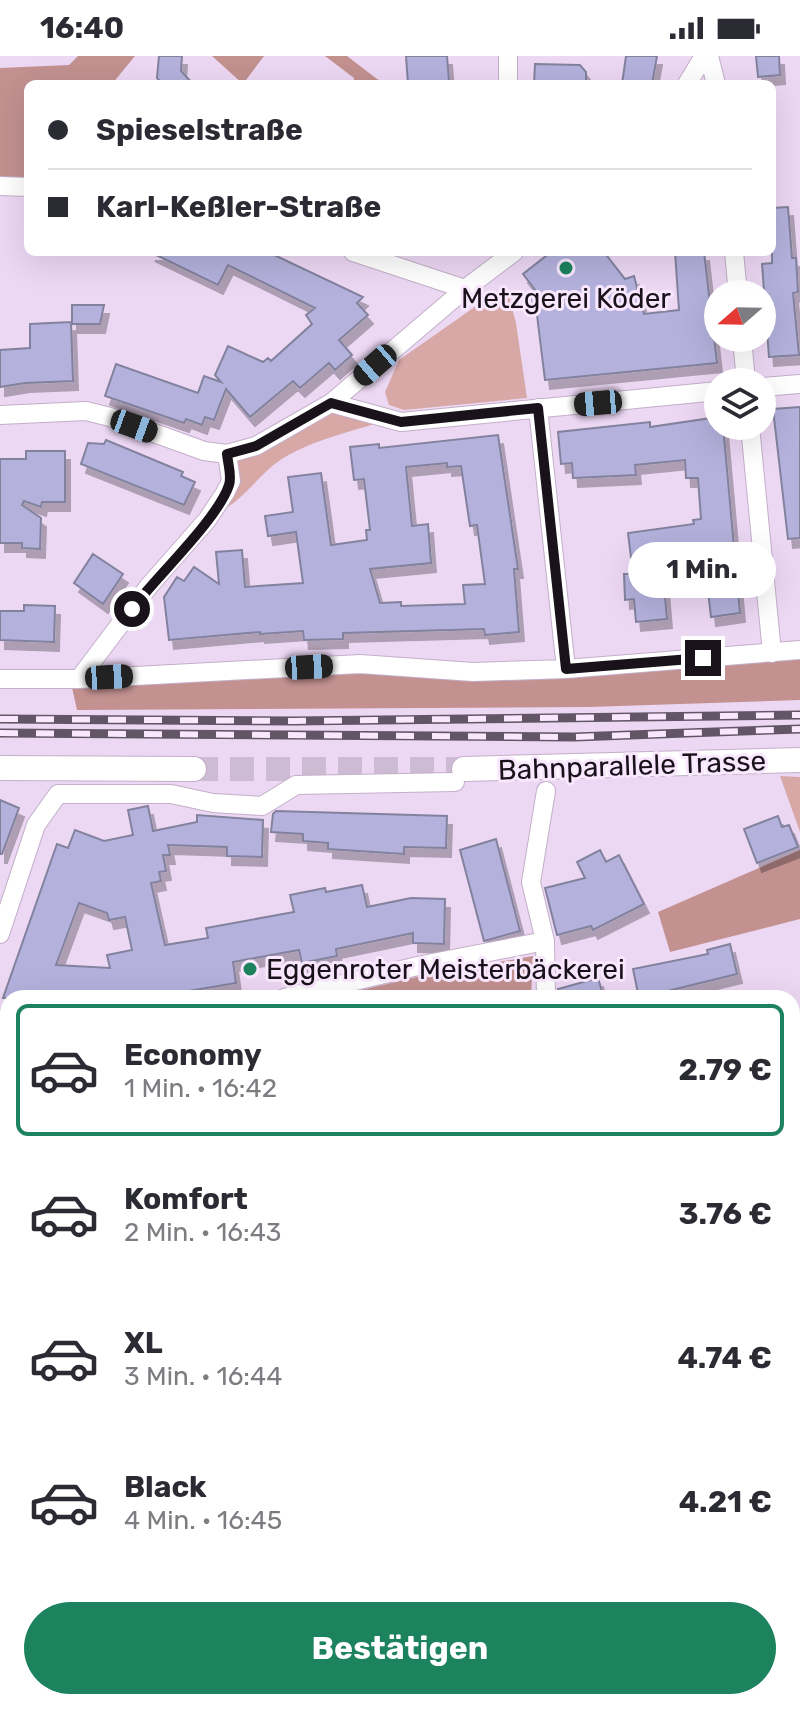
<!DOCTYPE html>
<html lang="de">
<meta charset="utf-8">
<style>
body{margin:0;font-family:Rubik,sans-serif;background:#f2f2f3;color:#2b2b33;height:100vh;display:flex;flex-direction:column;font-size:30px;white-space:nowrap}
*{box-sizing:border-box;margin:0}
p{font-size:26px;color:#7c7c81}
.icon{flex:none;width:44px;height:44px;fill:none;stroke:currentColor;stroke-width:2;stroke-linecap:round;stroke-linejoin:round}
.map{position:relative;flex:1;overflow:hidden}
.sheet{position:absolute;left:0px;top:934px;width:800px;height:720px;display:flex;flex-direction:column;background:#fff;border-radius:24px 24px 0 0;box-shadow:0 8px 32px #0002}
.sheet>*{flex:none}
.hud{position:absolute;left:24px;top:24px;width:752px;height:176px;border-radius:12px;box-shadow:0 8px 32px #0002;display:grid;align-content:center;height:176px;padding:0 24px;background:#fff}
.needle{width:52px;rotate:250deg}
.fabs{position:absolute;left:704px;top:224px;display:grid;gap:16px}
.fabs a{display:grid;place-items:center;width:72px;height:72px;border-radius:50%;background:#fff;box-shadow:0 8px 32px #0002;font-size:40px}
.end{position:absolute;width:36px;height:36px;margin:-18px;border:10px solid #19121b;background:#fff;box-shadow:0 0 0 4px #fff}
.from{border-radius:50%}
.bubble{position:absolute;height:56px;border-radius:28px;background:#fff;box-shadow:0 8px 32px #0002;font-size:26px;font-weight:700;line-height:56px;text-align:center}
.car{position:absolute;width:24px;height:48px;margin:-24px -12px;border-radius:10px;box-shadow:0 0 6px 2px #0007;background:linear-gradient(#222 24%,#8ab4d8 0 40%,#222 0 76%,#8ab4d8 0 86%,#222 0)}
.hud b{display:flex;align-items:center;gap:28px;height:76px;font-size:30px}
.hud b+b{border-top:2px solid #e1e1e2}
.hud i{width:20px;height:20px;background:#2b2b33}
ul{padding:14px 0 0;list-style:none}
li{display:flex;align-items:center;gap:24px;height:132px;margin:0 16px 12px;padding:0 8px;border:4px solid transparent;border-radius:12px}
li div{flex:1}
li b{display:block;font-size:30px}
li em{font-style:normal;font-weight:700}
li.active{border-color:#1c835e}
li>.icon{width:72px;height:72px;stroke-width:1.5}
.primary-button{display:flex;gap:16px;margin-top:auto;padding:16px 24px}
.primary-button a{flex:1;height:92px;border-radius:48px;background:#1c835e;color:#fff;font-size:32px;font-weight:700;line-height:92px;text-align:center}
.status{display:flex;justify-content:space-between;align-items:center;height:56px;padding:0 40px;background:#fff;direction:ltr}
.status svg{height:22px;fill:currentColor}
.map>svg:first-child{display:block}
</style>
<div class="status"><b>16:40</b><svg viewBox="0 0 49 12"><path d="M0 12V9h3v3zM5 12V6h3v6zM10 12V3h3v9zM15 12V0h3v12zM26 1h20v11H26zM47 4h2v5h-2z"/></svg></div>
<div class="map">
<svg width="800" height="1654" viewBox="0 0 800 1654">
<defs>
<filter id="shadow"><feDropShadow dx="5" dy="9" stdDeviation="0" flood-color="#0004"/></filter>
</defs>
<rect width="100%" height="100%" fill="#edd8f4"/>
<path fill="#d8a8a7" d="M506,229L516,267L527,342L404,354L389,349L385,336L399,304Z
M332,357L378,367C345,377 307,386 279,405C258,419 241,448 217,456L232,401L257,395Z
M780,720L800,721V776Z
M0,1096L8,1102V1134L0,1129Z"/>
<path fill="#c29190" d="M78,0H135L112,28H28V123L0,122V12L69,9Z
M212,0H264L243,28Z
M325,0H347L377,23L388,28H353L354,22Z
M800,597V644L589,651L77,654L71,627Z
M800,794V863L670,896L658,856Z
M533,900L531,940L529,942H328L425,919Z
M0,972L8,975V1032L0,1033Z"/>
<path fill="#b4b2dd" stroke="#83829e" stroke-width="2" fill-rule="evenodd" filter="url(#shadow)" d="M159,0H182L181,15L193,28H162L157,22Z
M406,0H447L449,25L408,28Z
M626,0H657L652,28H622Z
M756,0H779L780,19L758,21Z
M535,8L580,9L586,16V28H534Z
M788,151L792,202H796L798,236L793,237L799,299L769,301L762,208L772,207V152Z
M150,196H268L363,241L357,247L368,259L339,284L352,299L335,314L329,307L300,332L293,325L250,361L226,333L214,364L205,361L202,369L186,363L184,367L105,340L116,308L198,337L204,320L221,326L215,319L228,290L263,306L268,302L271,305L312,268L306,259L315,252L228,209L218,229Z
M551,196H604L625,223L634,220L644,258L679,254L675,196H704L717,307L545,324L536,251L524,244L536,235L523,218Z
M72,249H104L100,268H72Z
M71,266L73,325L25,327L0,331V294L30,292V268Z
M800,351V482L788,483L773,353Z
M718,361V370H723L740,557L711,561L704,500L662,506L667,563L636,566L634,543L625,544L624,518H633L628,477L694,468L693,464L701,463L698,422H686L685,404L635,409L636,419L573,422L572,407L561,408L558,376L650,366V371Z
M498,379L518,513H514L519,576L485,579L484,573L343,577V583L304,584L303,575L260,578V576L169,584L164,541L177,521L184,525L194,511L219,528L216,496L242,494L245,531L303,527L296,476L268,480L265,460L293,456L288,421L321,417L331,489L367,484L366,474H370L364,423L354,424L350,391L379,388V392ZM447,407V411L461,410L470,470L477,469L485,528L463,529L465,548L401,550V546L380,547L370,513L431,507L428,468L412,470L406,411Z
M106,384L183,416L181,420L195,426L184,449L81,408L88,387L104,388Z
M26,395H65V446H42L41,451L24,445L22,449L41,462L40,493L22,492V487H0V403H26Z
M93,498L123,518L103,548L74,527Z
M24,549L55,550L54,586L0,584V555H24Z
M0,744L19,752L2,798H0Z
M148,750L153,775L197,766V759L263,764L262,801L227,800V791L168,789L170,799H163L166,815L159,816L161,825L151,827L165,889L208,882L206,872L294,856L290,839L325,832L326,836L362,829L367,851L411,842L445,843L444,888L413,887V877L336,893L337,900L302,907L299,894L233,906L236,927L148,942H3L57,788L68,792L75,774L104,785L133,779L128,754ZM79,847L107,857L109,864L125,861L132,894L107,899L110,912L56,909Z
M276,755L447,760L446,792L404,791V798L328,793V787L303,785V778L271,776L273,758Z
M778,760L782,771L789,769L798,791L757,807L744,773Z
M496,783L520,875L484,885L460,794Z
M600,794L606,806L619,799L644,848L593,874L591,870L557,879L545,832L585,822L577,806Z
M730,888L737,918L639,942L633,913L708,898L707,894Z
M598,922L604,942H558V933Z"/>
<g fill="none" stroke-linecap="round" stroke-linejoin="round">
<path stroke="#cdbad3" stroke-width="24" stroke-dasharray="24 12" stroke-linecap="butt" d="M194,713H464"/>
<defs>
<path id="minor" d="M508,0V28
M709,0L716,28
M687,28L704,0
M0,130L28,131
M353,196L465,233
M734,196L738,238
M742,282L746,326
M762,331L800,328
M331,347L401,366L718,335
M538,352L566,613
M0,359L86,355L110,361L204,395L227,398L256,390L331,347L465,233L514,196
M750,370L772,597
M0,623H79L360,608L473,616L566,613L800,594
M79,623L149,530L207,464L225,437L231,425L227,398
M0,878L36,769L58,738H171L213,747L262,750L296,729L455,726
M284,942L422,909L545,885
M546,942L545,885L531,826L546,735
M0,963L8,966
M0,1546L8,1558
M73,1646L79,1654
M370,1646L379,1654
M398,1646L402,1654
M208,1654L224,1646"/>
<path id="tertiary" d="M792,1033L800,1030
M0,1160L8,1170
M792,1268L800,1266
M0,1396L8,1394"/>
<path id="secondary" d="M0,712L194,713
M464,713L800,704"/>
</defs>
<use href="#minor" stroke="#c3afc9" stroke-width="20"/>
<use href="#tertiary" stroke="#c3afc9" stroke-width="24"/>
<use href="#secondary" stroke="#c3afc9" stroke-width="26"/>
<use href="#minor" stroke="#fff" stroke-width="18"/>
<use href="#tertiary" stroke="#fff" stroke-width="22"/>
<use href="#secondary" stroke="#fff" stroke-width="24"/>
<defs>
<path id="rail" d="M0,663L294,665L800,659
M0,677L574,681L800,673"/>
</defs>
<use href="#rail" stroke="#625666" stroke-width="9"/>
<use href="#rail" stroke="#f8e7fd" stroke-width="6" stroke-dasharray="18" stroke-linecap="butt"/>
</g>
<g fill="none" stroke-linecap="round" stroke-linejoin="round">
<path stroke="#19121b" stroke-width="10" d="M132,553C156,521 218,463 229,429C232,420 228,408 227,398L256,390L331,347L401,366L538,352L566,613L703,602"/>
</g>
<g fill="#1c835e" stroke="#f8e7fd" stroke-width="3">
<circle cx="566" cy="212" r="8"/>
<circle cx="250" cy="913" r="8"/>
</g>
<g text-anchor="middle" stroke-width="6" stroke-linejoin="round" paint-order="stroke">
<g font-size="28" fill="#19121b" stroke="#f8e7fd">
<text x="566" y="252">Metzgerei Köder</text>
<text x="266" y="923" text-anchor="start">Eggenroter Meisterbäckerei</text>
</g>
<g font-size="28" fill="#19121b" stroke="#f8e7fd">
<text transform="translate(632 709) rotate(-2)" y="10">Bahnparallele Trasse</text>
</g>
</g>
</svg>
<div class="fabs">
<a><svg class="needle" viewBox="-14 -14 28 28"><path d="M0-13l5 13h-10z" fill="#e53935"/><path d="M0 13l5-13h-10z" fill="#7c7c81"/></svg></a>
<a><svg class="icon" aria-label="layers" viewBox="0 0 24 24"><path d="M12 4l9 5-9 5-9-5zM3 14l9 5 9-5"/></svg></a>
</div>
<i class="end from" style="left:132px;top:553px"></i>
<i class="end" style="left:703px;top:602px"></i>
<div class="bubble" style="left:628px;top:486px;width:148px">1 Min.</div>
<i class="car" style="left:375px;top:309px;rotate:229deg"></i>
<i class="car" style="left:598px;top:347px;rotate:265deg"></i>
<i class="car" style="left:134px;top:370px;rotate:110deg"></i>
<i class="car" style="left:309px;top:611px;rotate:87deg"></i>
<i class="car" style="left:109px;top:621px;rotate:87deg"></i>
<div class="hud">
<b><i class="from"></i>Spieselstraße</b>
<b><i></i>Karl-Keßler-Straße</b>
</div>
<section class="sheet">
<ul>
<li class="active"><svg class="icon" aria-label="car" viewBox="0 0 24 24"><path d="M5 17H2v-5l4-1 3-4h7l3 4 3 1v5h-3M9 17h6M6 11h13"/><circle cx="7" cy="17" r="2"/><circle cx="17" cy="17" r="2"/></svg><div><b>Economy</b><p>1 Min. · 16:42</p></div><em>2.79 €</em></li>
<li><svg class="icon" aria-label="car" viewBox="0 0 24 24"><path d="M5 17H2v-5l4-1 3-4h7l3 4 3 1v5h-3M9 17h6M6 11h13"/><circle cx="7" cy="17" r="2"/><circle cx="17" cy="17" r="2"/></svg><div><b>Komfort</b><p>2 Min. · 16:43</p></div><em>3.76 €</em></li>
<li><svg class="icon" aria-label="car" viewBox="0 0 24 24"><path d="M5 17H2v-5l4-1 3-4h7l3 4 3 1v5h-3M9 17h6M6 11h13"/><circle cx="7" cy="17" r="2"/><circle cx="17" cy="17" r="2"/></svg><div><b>XL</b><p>3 Min. · 16:44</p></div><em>4.74 €</em></li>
<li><svg class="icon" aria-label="car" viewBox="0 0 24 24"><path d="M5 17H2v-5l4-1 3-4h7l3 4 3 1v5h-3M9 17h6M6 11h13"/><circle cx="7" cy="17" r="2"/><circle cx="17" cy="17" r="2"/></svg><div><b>Black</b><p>4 Min. · 16:45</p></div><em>4.21 €</em></li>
</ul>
<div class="primary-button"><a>Bestätigen</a></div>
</section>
</div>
